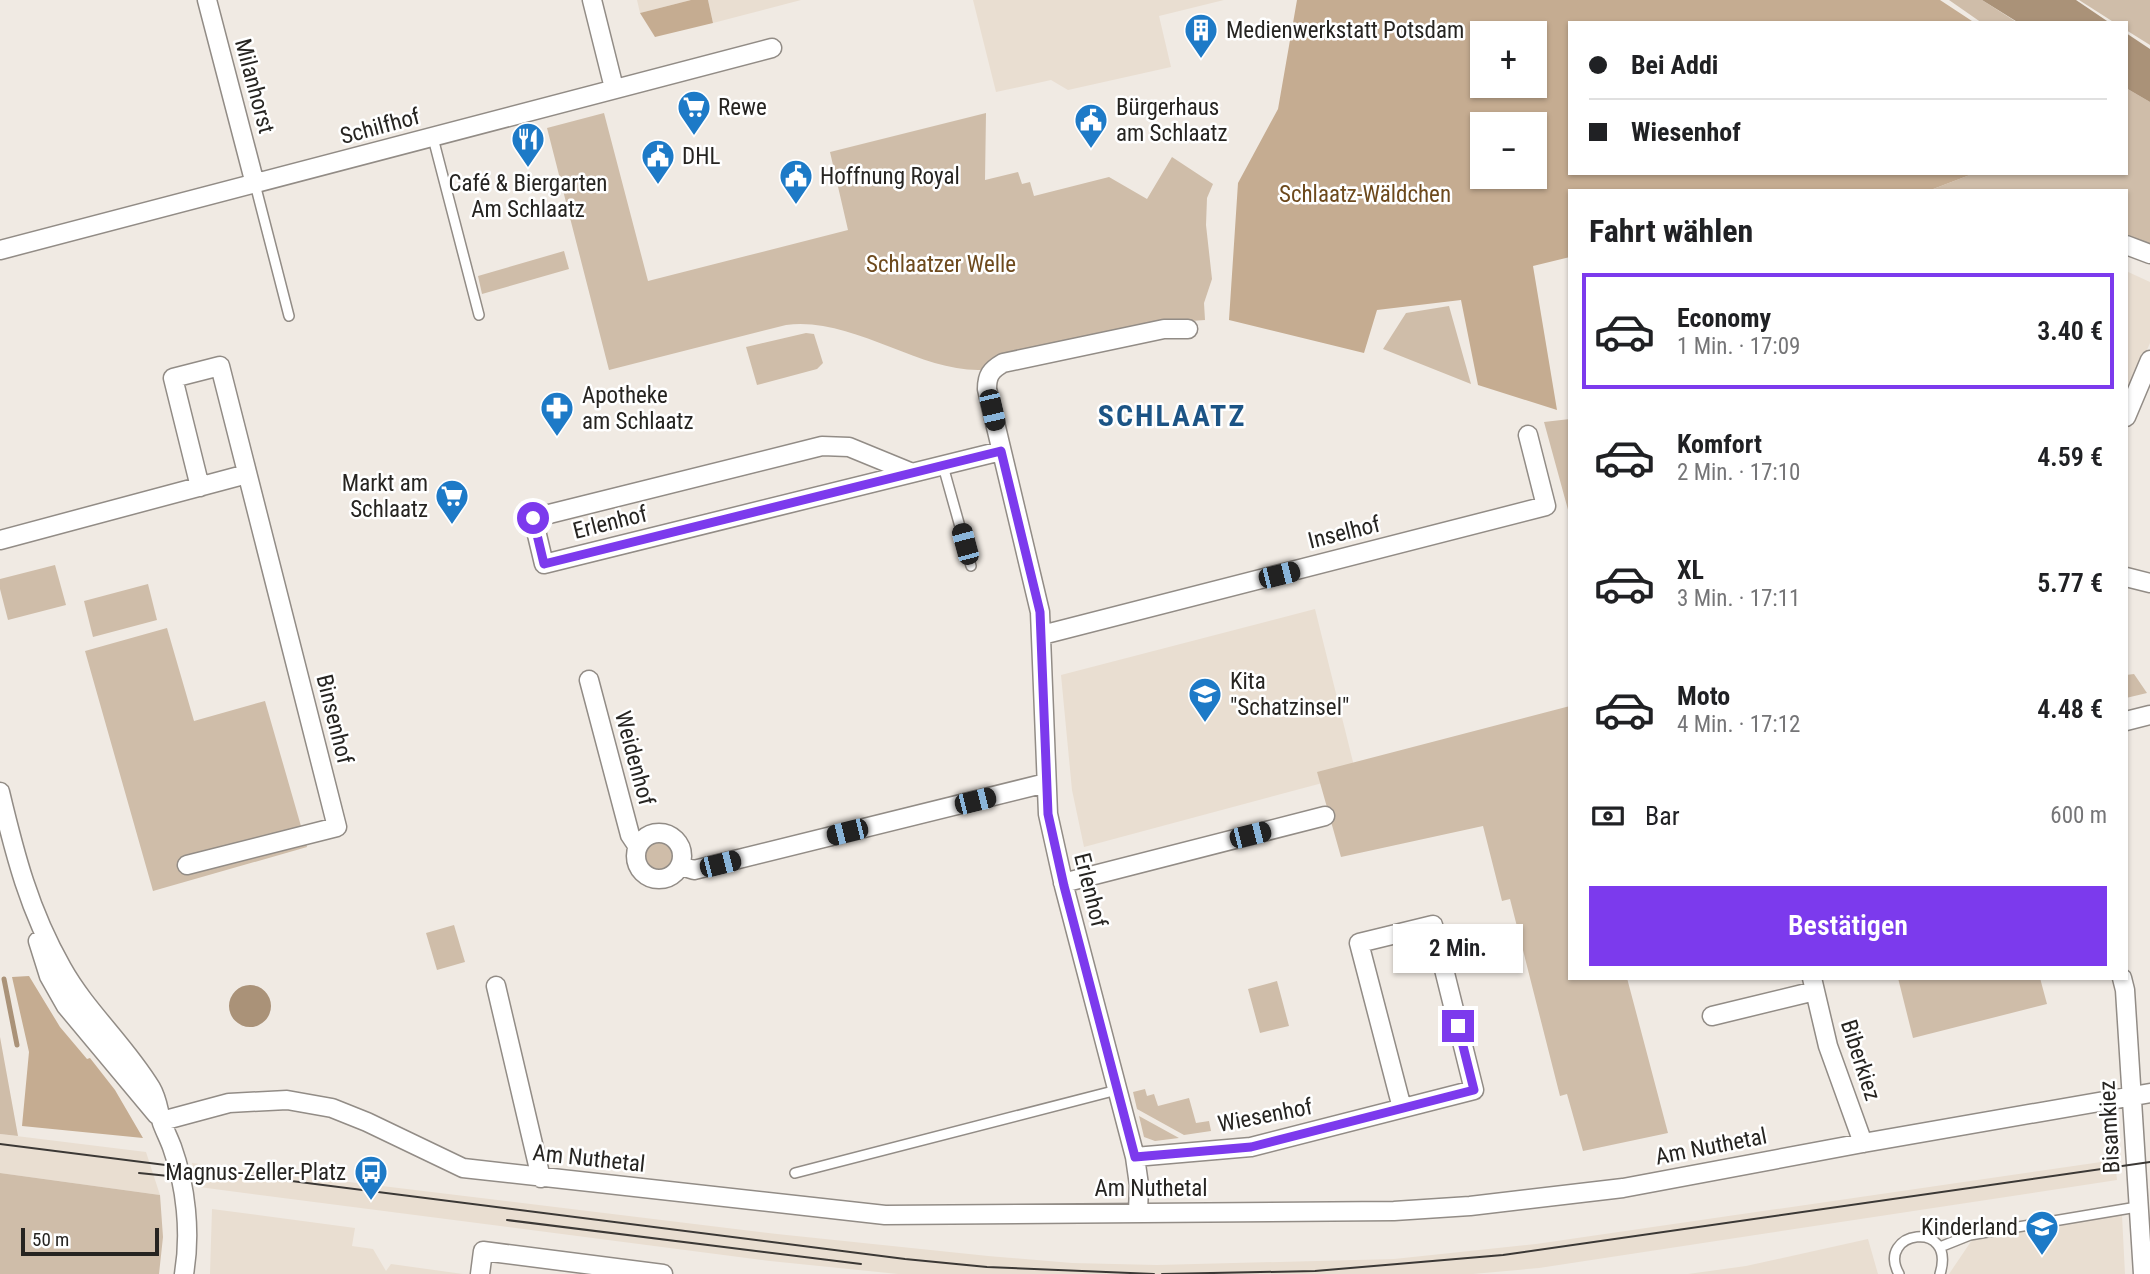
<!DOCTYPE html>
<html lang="de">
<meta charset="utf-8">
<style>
body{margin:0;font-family:"Roboto Condensed",sans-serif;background:#f2f2f2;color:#202124;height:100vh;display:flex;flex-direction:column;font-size:26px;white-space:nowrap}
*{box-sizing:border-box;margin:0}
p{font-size:23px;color:#757577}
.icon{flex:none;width:38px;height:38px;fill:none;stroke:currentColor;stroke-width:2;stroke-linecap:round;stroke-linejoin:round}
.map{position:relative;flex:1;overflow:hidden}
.drawer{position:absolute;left:1568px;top:189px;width:560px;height:791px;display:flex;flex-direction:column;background:#fff;border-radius:0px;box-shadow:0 2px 5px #0004}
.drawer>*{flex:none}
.banner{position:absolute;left:1568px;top:21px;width:560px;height:154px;border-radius:0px;box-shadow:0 2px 5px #0004;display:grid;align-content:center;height:154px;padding:0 21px;background:#fff}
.tools{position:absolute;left:1470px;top:21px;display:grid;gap:14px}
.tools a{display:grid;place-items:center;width:77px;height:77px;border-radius:0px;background:#fff;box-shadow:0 2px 5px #0004;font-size:35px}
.scale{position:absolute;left:21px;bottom:18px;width:138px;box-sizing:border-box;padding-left:7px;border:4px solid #262421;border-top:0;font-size:19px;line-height:24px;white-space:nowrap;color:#262421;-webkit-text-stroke:5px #fff;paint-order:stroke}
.end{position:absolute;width:32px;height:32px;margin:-16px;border:9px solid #7c3aed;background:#fff;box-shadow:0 0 0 4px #fff}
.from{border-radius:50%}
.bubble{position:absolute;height:49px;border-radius:0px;background:#fff;box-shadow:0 2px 5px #0004;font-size:23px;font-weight:600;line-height:49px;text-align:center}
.car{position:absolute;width:21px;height:42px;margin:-21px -10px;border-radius:9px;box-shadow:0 0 5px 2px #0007;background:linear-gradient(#222 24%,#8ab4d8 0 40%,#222 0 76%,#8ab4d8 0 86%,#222 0)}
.banner b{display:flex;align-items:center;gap:24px;height:66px;font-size:26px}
.banner b+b{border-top:2px solid #e0e0e0}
.banner i{width:18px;height:18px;background:#202124}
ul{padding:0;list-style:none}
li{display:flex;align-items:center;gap:21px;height:116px;margin:0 14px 10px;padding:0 7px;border:4px solid transparent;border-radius:0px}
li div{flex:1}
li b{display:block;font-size:26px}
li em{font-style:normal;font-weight:600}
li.active{border-color:#7c3aed}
li>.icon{width:63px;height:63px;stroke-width:1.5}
h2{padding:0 21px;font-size:32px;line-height:84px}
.pay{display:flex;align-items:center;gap:18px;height:77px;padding:0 21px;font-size:26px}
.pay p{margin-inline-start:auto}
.action{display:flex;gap:14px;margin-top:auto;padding:14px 21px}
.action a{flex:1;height:80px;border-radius:0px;background:#7c3aed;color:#fff;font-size:28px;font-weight:600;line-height:80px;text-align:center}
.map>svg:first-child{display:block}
</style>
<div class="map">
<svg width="2150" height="1274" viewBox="0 0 2150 1274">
<rect width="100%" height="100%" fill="#f0eae3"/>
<path fill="#e9ded1" d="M637,0H691L640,13Z
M708,0H801L713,23Z
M973,0H1224L1159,16L1171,67L1068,90L1051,80L996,92Z
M2126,271L2150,282V343L2126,398Z
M1315,609L1356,774L1084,847L1072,790L1061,675Z
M0,1134L146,1152L160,1195L0,1173Z
M2115,1160L2117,1180L1539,1268L1473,1274H898L770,1261L199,1187L192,1163L777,1234L988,1256L1072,1263L1157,1265L1394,1259L1536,1244Z
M212,1209L355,1228L352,1246L373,1249L386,1271L391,1264L463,1274H210Z
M2122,1215L2125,1274H1949L1972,1240Z
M1868,1239L1878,1274H1688L1746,1266Z"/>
<path fill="#cfbda9" d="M1949,0H1982L2018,23H1982Z
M2079,0H2150V45L2126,30V23H2115Z
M2126,88L2150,102V246L2126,238V191H1928L1975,173H2126Z
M604,113L648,281L848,230L830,152L986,113L985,180L1018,172L1022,184L1030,182L1034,196L1109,177L1147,199L1172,157L1213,184L1207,198L1206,225L1212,279L1204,303L1205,320L1163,323L983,370C920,373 852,316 786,325L609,370L547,128Z
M564,251L569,269L482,294L478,276Z
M1449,306L1471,384L1383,349L1406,313Z
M806,333L814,334L823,363L817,369L757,385L746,347Z
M1570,419V517L1544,422Z
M55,565L66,605L8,620L0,589V579Z
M148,584L157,620L93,637L84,601Z
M167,628L194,721L265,701L307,847L153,891L85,651Z
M2134,674L2147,693L2126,698V675Z
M1570,706V978H1627L1668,1133L1583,1151L1567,1094L1560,1096L1510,899L1502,901L1483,826L1341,857L1317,772Z
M643 855a16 16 0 1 1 32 0a16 16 0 1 1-32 0Z
M454,925L465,962L437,970L426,933Z
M1898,978H2040L2047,1004L1913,1038Z
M1277,981L1289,1026L1260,1033L1248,989Z
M0,1037L18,1136L0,1134Z
M1145,1089L1147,1096L1154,1094L1158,1106L1189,1098L1196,1123L1209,1121L1211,1131L1184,1135L1137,1109L1133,1092Z
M1139,1116L1179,1138L1155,1141L1144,1137Z
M0,1173L160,1195L163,1237L159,1274H0Z"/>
<path fill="#c5ac91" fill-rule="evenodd" d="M691,0H708L713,23L655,37L640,13Z
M1297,0H1940L1975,23H1570V173H1975L1928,191H1570V257L1533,266L1557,410L1478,385L1461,300L1377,310L1364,353L1229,320L1238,183L1278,109ZM1535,33V86H1482V33ZM1482,124H1535V177H1482Z
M29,976L60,1027L87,1059L90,1058L115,1090L143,1138L22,1126L29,1052L12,977Z"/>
<path fill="#aa9278" d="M1982,0H2076L2110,23H2019Z
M2126,33L2150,49V102L2126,88Z
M229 1006a21 21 0 1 1 42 0a21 21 0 1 1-42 0Z"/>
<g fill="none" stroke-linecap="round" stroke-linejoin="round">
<path stroke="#aa9278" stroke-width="5" d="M4,979L17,1045"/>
<defs>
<path id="service" d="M433,138L479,315
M255,184L289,316
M943,466L971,566
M795,1173L1117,1090
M1940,1247L1970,1235L2137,1207
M1899,1274C1875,1231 1957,1218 1940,1274"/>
<path id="minor" d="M207,0L255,184
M592,0L614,88
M2126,245L2150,254
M0,250L772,48
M2126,417L2150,360
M910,472L849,447L822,446L533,518L544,564L1001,451
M0,540L247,474
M2126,577L2150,583
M1042,635L1546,506L1528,435
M589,680L630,835L638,847
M2126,721L2150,715
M0,792C15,855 29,910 62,968C86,1011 125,1045 151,1088C158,1100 158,1110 162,1123C165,1131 169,1139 172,1147C186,1186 191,1233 184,1274
M636 856a23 23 0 1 1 46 0a23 23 0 1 1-46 0Z
M187,865L337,827L220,366L173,378L200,487
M681,866L694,870L1046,783
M1063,883L1325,816
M38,941L49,976L66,1006L157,1115
M1812,978L1828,1046L1863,1143
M2122,978L2125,990L2143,1274
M496,986L541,1178
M1712,1016L1815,991
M162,1121L229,1103L287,1100L332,1108L367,1122L463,1168L885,1215L1394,1211L1470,1206L1623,1188L1863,1143L2150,1093
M1135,1157L1251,1147L1474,1090L1433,925L1359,943L1402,1108
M1138,1212L1139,1185L1135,1157L1064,886L1048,814L1040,612L987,389C987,375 991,370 1003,363L1164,329H1188
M480,1274L483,1251L663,1274"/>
</defs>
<use href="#service" stroke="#928c86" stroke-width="12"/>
<use href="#minor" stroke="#928c86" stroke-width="21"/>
<use href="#service" stroke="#fff" stroke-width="9"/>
<use href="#minor" stroke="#fff" stroke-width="18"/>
<path stroke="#3b3835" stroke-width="2" d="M0,1144L905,1259L987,1267L1154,1274
M139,1173L198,1179
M507,1220L861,1264
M1162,1274L1315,1271L1503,1255L2150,1162"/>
</g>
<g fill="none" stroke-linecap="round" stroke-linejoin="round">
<path stroke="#7c3aed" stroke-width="9" d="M533,518L544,564L1001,451L1040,612L1048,814L1064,886L1135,1157L1251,1147L1474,1090L1458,1026"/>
</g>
<defs>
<symbol id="building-pin" viewBox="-11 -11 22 30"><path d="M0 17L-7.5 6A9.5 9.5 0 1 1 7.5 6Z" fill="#1d7ac7" stroke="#fff"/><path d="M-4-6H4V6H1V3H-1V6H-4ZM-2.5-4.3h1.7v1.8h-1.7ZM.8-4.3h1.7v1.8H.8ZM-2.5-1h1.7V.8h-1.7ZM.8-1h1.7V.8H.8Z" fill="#fff"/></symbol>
<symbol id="supermarket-pin" viewBox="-11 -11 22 30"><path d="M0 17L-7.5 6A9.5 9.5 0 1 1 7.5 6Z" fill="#1d7ac7" stroke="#fff"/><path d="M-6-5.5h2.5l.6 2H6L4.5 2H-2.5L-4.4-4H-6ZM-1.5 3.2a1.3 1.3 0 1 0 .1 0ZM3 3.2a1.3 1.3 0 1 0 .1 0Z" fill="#fff"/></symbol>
<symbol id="civic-pin" viewBox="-11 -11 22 30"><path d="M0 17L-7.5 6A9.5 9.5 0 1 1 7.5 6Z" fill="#1d7ac7" stroke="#fff"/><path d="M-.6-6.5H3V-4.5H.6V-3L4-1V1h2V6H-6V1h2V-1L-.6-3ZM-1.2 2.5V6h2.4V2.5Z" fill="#fff"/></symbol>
<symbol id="restaurant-pin" viewBox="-11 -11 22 30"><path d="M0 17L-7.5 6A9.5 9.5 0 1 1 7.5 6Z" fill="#1d7ac7" stroke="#fff"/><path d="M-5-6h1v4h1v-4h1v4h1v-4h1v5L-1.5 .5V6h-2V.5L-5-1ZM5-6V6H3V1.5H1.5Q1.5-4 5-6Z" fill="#fff"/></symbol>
<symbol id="pharmacy-pin" viewBox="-11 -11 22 30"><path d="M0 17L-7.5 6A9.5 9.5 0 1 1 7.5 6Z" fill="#1d7ac7" stroke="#fff"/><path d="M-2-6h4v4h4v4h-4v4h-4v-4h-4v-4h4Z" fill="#fff"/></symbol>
<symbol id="school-pin" viewBox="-11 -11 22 30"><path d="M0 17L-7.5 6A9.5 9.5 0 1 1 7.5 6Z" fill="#1d7ac7" stroke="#fff"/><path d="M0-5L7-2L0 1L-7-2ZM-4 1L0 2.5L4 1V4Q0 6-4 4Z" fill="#fff"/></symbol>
<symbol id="bus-pin" viewBox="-11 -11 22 30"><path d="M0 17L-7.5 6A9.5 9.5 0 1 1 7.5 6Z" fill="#1d7ac7" stroke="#fff"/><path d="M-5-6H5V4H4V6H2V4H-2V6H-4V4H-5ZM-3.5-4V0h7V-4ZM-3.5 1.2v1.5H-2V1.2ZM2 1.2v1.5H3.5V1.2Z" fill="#fff"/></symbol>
</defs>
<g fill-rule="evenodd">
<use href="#building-pin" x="1182" y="11" width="38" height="52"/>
<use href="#supermarket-pin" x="675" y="88" width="38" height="52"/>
<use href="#civic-pin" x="1072" y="101" width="38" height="52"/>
<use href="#restaurant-pin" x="509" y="120" width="38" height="52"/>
<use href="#civic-pin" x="639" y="137" width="38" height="52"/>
<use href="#civic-pin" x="777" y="157" width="38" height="52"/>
<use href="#pharmacy-pin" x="538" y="389" width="38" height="52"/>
<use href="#supermarket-pin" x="433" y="477" width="38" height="52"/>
<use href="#school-pin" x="1186" y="675" width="38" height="52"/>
<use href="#bus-pin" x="352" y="1153" width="38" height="52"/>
<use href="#school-pin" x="2023" y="1208" width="38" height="52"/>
</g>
<g text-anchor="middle" stroke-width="5" stroke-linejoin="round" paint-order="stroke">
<g font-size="23" fill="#262421" stroke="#fff" text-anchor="start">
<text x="1226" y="38">Medienwerkstatt Potsdam</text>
<text x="718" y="115">Rewe</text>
<text x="1116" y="115">Bürgerhaus<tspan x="1116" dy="26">am Schlaatz</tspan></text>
<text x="682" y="164">DHL</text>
<text x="820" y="184">Hoffnung Royal</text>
<text x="528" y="191" text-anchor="middle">Café &amp; Biergarten<tspan x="528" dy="26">Am Schlaatz</tspan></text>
<text x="582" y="403">Apotheke<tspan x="582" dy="26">am Schlaatz</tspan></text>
<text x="428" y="491" text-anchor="end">Markt am<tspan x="428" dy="26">Schlaatz</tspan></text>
<text x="1230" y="689">Kita<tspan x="1230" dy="26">"Schatzinsel"</tspan></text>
<text x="346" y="1180" text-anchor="end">Magnus-Zeller-Platz</text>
<text x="2018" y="1235" text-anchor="end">Kinderland</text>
</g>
<g font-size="23" fill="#262421" stroke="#fff">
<text transform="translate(255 86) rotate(75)" y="8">Milanhorst</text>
<text transform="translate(380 126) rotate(-15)" y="8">Schilfhof</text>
<text transform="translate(610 522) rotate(-14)" y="8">Erlenhof</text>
<text transform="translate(1344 532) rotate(-14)" y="8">Inselhof</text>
<text transform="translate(335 719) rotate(76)" y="8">Binsenhof</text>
<text transform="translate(635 758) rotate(75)" y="8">Weidenhof</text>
<text transform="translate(1091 890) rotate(76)" y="8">Erlenhof</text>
<text transform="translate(1861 1060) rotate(72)" y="8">Biberkiez</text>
<text transform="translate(1265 1115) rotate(-11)" y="8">Wiesenhof</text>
<text transform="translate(2109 1127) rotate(-93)" y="8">Bisamkiez</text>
<text transform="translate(1711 1146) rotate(-11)" y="8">Am Nuthetal</text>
<text transform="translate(589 1158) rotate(6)" y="8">Am Nuthetal</text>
<text x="1151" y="1196">Am Nuthetal</text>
</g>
<g font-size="23" fill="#6d491c" stroke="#fff">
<text x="1365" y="202">Schlaatz-Wäldchen</text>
<text x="941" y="272">Schlaatzer Welle</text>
</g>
<g font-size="30" font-weight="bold" letter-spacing="2" fill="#1c5485" stroke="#fff">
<text x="1172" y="426">SCHLAATZ</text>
</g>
</g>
</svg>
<div class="tools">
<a>+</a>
<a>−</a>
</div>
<div class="scale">50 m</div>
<i class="end from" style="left:533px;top:518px"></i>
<i class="end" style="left:1458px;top:1026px"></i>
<div class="bubble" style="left:1393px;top:924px;width:130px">2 Min.</div>
<i class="car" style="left:992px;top:410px;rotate:167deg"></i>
<i class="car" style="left:965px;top:544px;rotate:345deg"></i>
<i class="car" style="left:1279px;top:575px;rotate:76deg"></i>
<i class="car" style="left:975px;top:801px;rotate:76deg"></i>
<i class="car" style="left:847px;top:832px;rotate:256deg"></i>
<i class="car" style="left:1250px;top:835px;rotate:76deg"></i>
<i class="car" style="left:720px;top:864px;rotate:76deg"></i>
<div class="banner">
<b><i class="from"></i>Bei Addi</b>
<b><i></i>Wiesenhof</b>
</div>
<section class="drawer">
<h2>Fahrt wählen</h2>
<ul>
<li class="active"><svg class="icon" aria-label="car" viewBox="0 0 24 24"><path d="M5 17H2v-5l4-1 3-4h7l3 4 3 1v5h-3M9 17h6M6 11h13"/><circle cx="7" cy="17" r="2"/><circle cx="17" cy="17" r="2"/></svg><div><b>Economy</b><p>1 Min. · 17:09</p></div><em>3.40 €</em></li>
<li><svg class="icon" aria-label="car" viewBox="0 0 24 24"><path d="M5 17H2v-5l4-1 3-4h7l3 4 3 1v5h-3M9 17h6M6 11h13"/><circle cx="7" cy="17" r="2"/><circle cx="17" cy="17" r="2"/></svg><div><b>Komfort</b><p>2 Min. · 17:10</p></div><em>4.59 €</em></li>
<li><svg class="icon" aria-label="car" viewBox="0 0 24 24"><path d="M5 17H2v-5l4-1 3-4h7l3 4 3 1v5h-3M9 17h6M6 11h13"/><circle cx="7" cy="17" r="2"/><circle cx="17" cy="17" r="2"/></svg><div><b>XL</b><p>3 Min. · 17:11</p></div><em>5.77 €</em></li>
<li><svg class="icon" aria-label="car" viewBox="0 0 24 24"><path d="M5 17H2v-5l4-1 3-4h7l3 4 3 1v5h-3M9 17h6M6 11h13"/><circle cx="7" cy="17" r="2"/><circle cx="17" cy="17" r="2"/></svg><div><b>Moto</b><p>4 Min. · 17:12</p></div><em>4.48 €</em></li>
</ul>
<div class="pay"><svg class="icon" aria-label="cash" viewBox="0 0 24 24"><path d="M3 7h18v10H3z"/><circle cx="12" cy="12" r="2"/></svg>Bar<p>600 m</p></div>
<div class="action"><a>Bestätigen</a></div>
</section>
</div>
